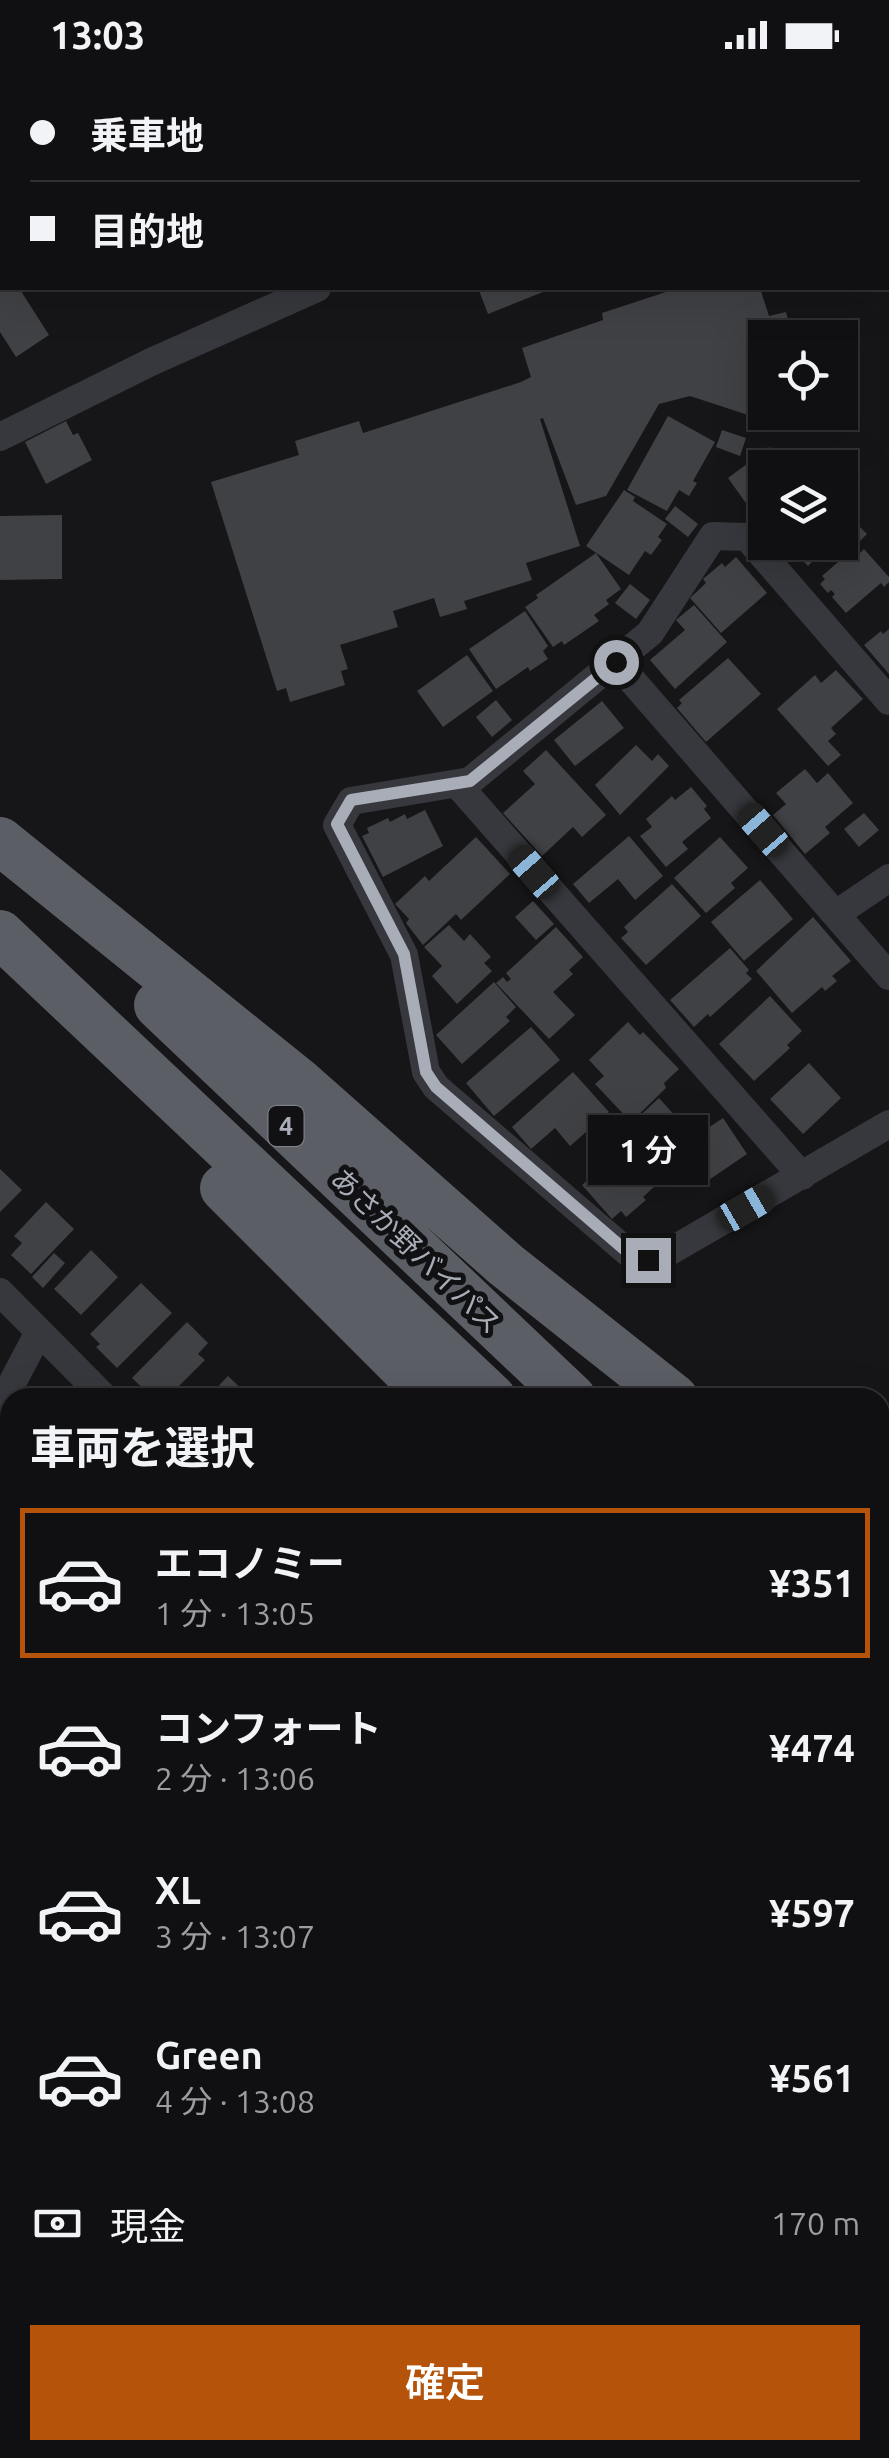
<!DOCTYPE html>
<html lang="ja">
<meta charset="utf-8">
<style>
body{margin:0;font-family:Ubuntu,"Noto Sans JP",sans-serif;background:#19191b;color:#f1f3f6;height:100vh;display:flex;flex-direction:column;font-size:38px;white-space:nowrap}
*{box-sizing:border-box;margin:0}
p{font-size:32px;color:#9c9d9f}
.icon{flex:none;width:55px;height:55px;fill:none;stroke:currentColor;stroke-width:2;stroke-linecap:round;stroke-linejoin:round}
.map{position:relative;flex:1;overflow:hidden}
.sheet{position:absolute;left:0px;top:1318px;width:890px;height:1072px;display:flex;flex-direction:column;background:#101012;border-radius:30px 30px 0 0;box-shadow:0 10px 40px #0002,0 0 0 2px #303032}
.sheet>*{flex:none}
.top-card{position:absolute;left:0px;top:0px;width:890px;height:220px;box-shadow:0 10px 40px #0002,0 0 0 2px #303032;display:grid;align-content:center;height:220px;padding:0 30px;background:#101012}
.tools{position:absolute;left:748px;top:250px;display:grid;gap:20px}
.tools a{display:grid;place-items:center;width:110px;height:110px;border-radius:0px;background:#101012;box-shadow:0 10px 40px #0002,0 0 0 2px #303032;font-size:50px}
.end{position:absolute;width:45px;height:45px;margin:-22px;border:12px solid #a8adb8;background:#111;box-shadow:0 0 0 5px #111}
.from{border-radius:50%}
.bubble{position:absolute;height:70px;border-radius:0px;background:#101012;box-shadow:0 10px 40px #0002,0 0 0 2px #303032;font-size:32px;font-weight:600;line-height:70px;text-align:center}
.car{position:absolute;width:30px;height:60px;margin:-30px -15px;border-radius:12px;box-shadow:0 0 8px 2px #0007;background:linear-gradient(#222 24%,#8ab4d8 0 40%,#222 0 76%,#8ab4d8 0 86%,#222 0)}
.top-card b{display:flex;align-items:center;gap:35px;height:95px;font-size:38px}
.top-card b+b{border-top:2px solid #303032}
.top-card i{width:25px;height:25px;background:#f1f3f6}
ul{padding:0;list-style:none}
li{display:flex;align-items:center;gap:30px;height:150px;margin:0 20px 15px;padding:0 10px;border:5px solid transparent;border-radius:0px}
li div{flex:1}
li b{display:block;font-size:38px}
li em{font-style:normal;font-weight:600}
li.active{border-color:#b45309}
li>.icon{width:90px;height:90px;stroke-width:1.5}
h2{padding:0 30px;font-size:45px;line-height:120px}
.pay{display:flex;align-items:center;gap:25px;height:110px;padding:0 30px;font-size:38px}
.pay p{margin-inline-start:auto}
.cta{display:flex;gap:20px;margin-top:auto;padding:20px 30px}
.cta a{flex:1;height:115px;border-radius:0px;background:#b45309;color:#fff;font-size:40px;font-weight:600;line-height:115px;text-align:center}
.status{display:flex;justify-content:space-between;align-items:center;height:70px;padding:0 50px;background:#101012;direction:ltr}
.status svg{height:28px;fill:currentColor}
.map>svg:first-child{display:block}
</style>
<div class="status"><b>13:03</b><svg viewBox="0 0 49 12"><path d="M0 12V9h3v3zM5 12V6h3v6zM10 12V3h3v9zM15 12V0h3v12zM26 1h20v11H26zM47 4h2v5h-2z"/></svg></div>
<div class="map">
<svg width="889" height="2388" viewBox="0 0 889 2388">
<rect width="100%" height="100%" fill="#161618"/>
<g fill="none" stroke-linecap="round" stroke-linejoin="round">
<path stroke="#2c353c" stroke-width="10" d="M880,2354L889,2348
M843,2388L852,2380"/>
<path stroke="#2c353c" stroke-width="62" d="M0,1631L10,1629"/>
</g>
<path fill="#404145" d="M0,218H19L49,265L16,287L0,262Z
M478,218H553L488,244Z
M678,218H760L769,246L786,242L793,268H765V342L751,346L690,326L659,334L606,426L576,435L543,348L540,349L580,476L526,493L532,510L464,531L467,539L440,547L434,528L393,541L398,557L340,575L348,599L341,601L345,615L290,632L286,618L277,621L211,412L299,385L295,371L359,351L363,363L521,312L531,307L522,278L603,250L602,243Z
M668,346L715,372L693,411L697,413L689,426L679,420L667,441L627,420Z
M66,351L73,365L78,363L92,390L46,414L25,372Z
M722,360L746,368L740,386L716,377Z
M770,377L785,398H765V445L758,450L728,408Z
M624,420L635,427L633,431L667,454L658,467L662,470L651,485L645,481L629,505L586,476Z
M675,436L698,454L688,467L665,449Z
M840,437L867,464L851,480L840,469Z
M62,445V509L0,510V446Z
M784,472H831L808,496Z
M854,478L859,484L864,479L889,507V512L884,517L881,513L846,543L832,527L835,524L831,520L828,523L820,514L825,509L822,506Z
M596,483L621,519L606,530L609,534L594,545L599,551L564,575L562,571L553,577L525,537L538,528L536,525Z
M736,487L767,523L721,563L690,528L706,513L703,509L722,493L725,497Z
M630,514L650,530L636,549L615,533Z
M694,535L727,572L675,619L650,590L685,560L676,550Z
M525,541L548,576L543,581L548,589L530,601L528,597L496,619L469,579Z
M889,559V604L864,575L881,561L883,564Z
M467,585L493,621L443,657L417,621Z
M728,588L761,624L706,672L677,638L682,633L679,630Z
M836,600L863,629L831,658L836,664L828,671L841,685L828,696L777,639L815,605L821,613Z
M496,630L512,650L492,667L476,647Z
M602,631L624,658L575,696L554,670Z
M636,675L652,691L658,684L669,696L620,745L595,715Z
M546,680L606,745L582,767L573,757L542,786L503,743L535,714L523,701Z
M805,699L817,713L828,703L853,733L825,757L830,763L805,784L773,745L786,734L776,723Z
M691,717L707,736L704,739L711,748L682,772L688,779L666,797L640,766L652,757L646,749L672,726L675,730Z
M425,740L443,776L383,807L362,766L369,763L367,758L388,748L390,752L405,744L407,749Z
M864,743L879,760L859,777L844,759Z
M629,766L663,806L635,830L618,809L589,833L573,814Z
M476,767L510,804L461,850L456,844L423,875L406,853L409,849L395,834L425,806L429,811Z
M720,767L748,798L731,813L735,818L706,843L674,808Z
M760,810L793,849L744,891L711,852Z
M672,814L701,846L646,895L621,868L628,862L624,857Z
M533,831L554,854L536,870L515,847Z
M813,847L851,891L832,906L837,911L825,921L822,917L792,943L756,901Z
M449,855L464,871L470,864L491,887L484,893L492,901L457,934L432,906L442,896L424,877Z
M556,857L583,887L569,900L573,904L553,922L575,945L549,969L496,913L503,907L507,912L511,909L506,903Z
M730,878L749,900L746,903L752,909L710,947L708,944L694,957L670,930Z
M494,912L516,937L506,947L510,951L462,994L436,965Z
M770,926L802,961L787,975L790,978L754,1011L719,974Z
M628,952L640,965L643,962L679,999L664,1013L666,1018L631,1052L595,1014L604,1006L589,990Z
M531,957L560,990L494,1046L466,1013Z
M809,993L841,1028L803,1064L770,1029Z
M573,1002L609,1042L570,1076L555,1058L531,1079L512,1057Z
M659,1028L686,1058L659,1082L632,1053Z
M723,1048L747,1084L700,1116L675,1080Z
M639,1066L668,1100L653,1113L656,1115L643,1127L646,1130L626,1147L621,1141L612,1149L582,1115Z
M0,1099L22,1120L0,1142Z
M46,1132L74,1159L31,1204L11,1185L22,1173L14,1166Z
M91,1180L118,1207L81,1245L54,1219Z
M54,1183L65,1193L43,1218L32,1207Z
M141,1213L172,1243L117,1298L96,1277L100,1274L90,1264Z
M187,1252L208,1273L198,1284L205,1290L167,1328H153L132,1308Z
M228,1306L251,1328H207Z
M0,1411L10,1416V1492L0,1487Z
M10,1693V1736L0,1739V1696Z
M10,1828V1894L0,1886V1831Z
M10,1909V1993L6,1999L0,1994V1923Z
M10,2236V2290L0,2300V2245Z
M20,2380H96L87,2388H27Z
M176,2380H228L220,2388H168Z
M349,2380H372L385,2388H344Z"/>
<g fill="none" stroke-linecap="round" stroke-linejoin="round">
<path stroke="#37383d" stroke-width="28" d="M804,2L811,0
M0,367L151,292L317,218
M616,592L889,906
M889,631L747,467L713,466L650,563L470,711L351,731L337,755L404,885L426,1002L436,1017L632,1186L648,1190L662,1186L889,1054
M458,715L802,1106
M836,844L889,808
M0,1222L105,1328
M0,1336L39,1262
M0,1561L10,1559
M0,1812L10,1809
M0,2088L10,2079
M0,2369L10,2359
M293,2388L304,2380"/>
<path stroke="#37383d" stroke-width="35" d="M0,2038L10,2046
M880,2131L889,2120
M453,2380L463,2388
M607,2388L618,2380"/>
<path stroke="#5b5e65" stroke-width="48" d="M0,771L300,1013L506,1195L674,1328
M0,864L492,1328
M158,935L572,1328
M224,1118L434,1328
M880,1491L889,1498
M880,1612L889,1621
M880,1690L889,1699
M880,1818L889,1829"/>
</g>
<g fill="none" stroke-linecap="round" stroke-linejoin="round">
<path stroke="#a8adb8" stroke-width="12" d="M616,592L470,711L351,730L337,754L404,884L426,1002L436,1017L632,1186L648,1190"/>
</g>
<g text-anchor="middle" stroke-width="10" stroke-linejoin="round" paint-order="stroke">
<rect fill="#111113" stroke="#7b7e86" stroke-width="2.5" x="268.5" y="1036" width="35" height="40" rx="8"/>
<g font-size="25" font-weight="bold" fill="#a8adb8">
<text x="286" y="1065">4</text>
</g>
<g font-size="28" fill="#a8adb8" stroke="#111113">
<text transform="translate(416 1181) rotate(44)" y="10">あさか野バイパス</text>
</g>
</g>
</svg>
<div class="tools">
<a><svg class="icon" aria-label="locate" viewBox="0 0 24 24"><circle cx="12" cy="12" r="6"/><path d="M12 2v4M12 18v4M2 12h4M18 12h4"/></svg></a>
<a><svg class="icon" aria-label="layers" viewBox="0 0 24 24"><path d="M12 4l9 5-9 5-9-5zM3 14l9 5 9-5"/></svg></a>
</div>
<i class="end from" style="left:616px;top:592px"></i>
<i class="end" style="left:648px;top:1190px"></i>
<div class="bubble" style="left:588px;top:1045px;width:120px">1 分</div>
<i class="car" style="left:763px;top:760px;rotate:319deg"></i>
<i class="car" style="left:534px;top:802px;rotate:319deg"></i>
<i class="car" style="left:746px;top:1138px;rotate:60deg"></i>
<div class="top-card">
<b><i class="from"></i>乗車地</b>
<b><i></i>目的地</b>
</div>
<section class="sheet">
<h2>車両を選択</h2>
<ul>
<li class="active"><svg class="icon" aria-label="car" viewBox="0 0 24 24"><path d="M5 17H2v-5l4-1 3-4h7l3 4 3 1v5h-3M9 17h6M6 11h13"/><circle cx="7" cy="17" r="2"/><circle cx="17" cy="17" r="2"/></svg><div><b>エコノミー</b><p>1 分 · 13:05</p></div><em>¥351</em></li>
<li><svg class="icon" aria-label="car" viewBox="0 0 24 24"><path d="M5 17H2v-5l4-1 3-4h7l3 4 3 1v5h-3M9 17h6M6 11h13"/><circle cx="7" cy="17" r="2"/><circle cx="17" cy="17" r="2"/></svg><div><b>コンフォート</b><p>2 分 · 13:06</p></div><em>¥474</em></li>
<li><svg class="icon" aria-label="car" viewBox="0 0 24 24"><path d="M5 17H2v-5l4-1 3-4h7l3 4 3 1v5h-3M9 17h6M6 11h13"/><circle cx="7" cy="17" r="2"/><circle cx="17" cy="17" r="2"/></svg><div><b>XL</b><p>3 分 · 13:07</p></div><em>¥597</em></li>
<li><svg class="icon" aria-label="car" viewBox="0 0 24 24"><path d="M5 17H2v-5l4-1 3-4h7l3 4 3 1v5h-3M9 17h6M6 11h13"/><circle cx="7" cy="17" r="2"/><circle cx="17" cy="17" r="2"/></svg><div><b>Green</b><p>4 分 · 13:08</p></div><em>¥561</em></li>
</ul>
<div class="pay"><svg class="icon" aria-label="cash" viewBox="0 0 24 24"><path d="M3 7h18v10H3z"/><circle cx="12" cy="12" r="2"/></svg>現金<p>170 m</p></div>
<div class="cta"><a>確定</a></div>
</section>
</div>
